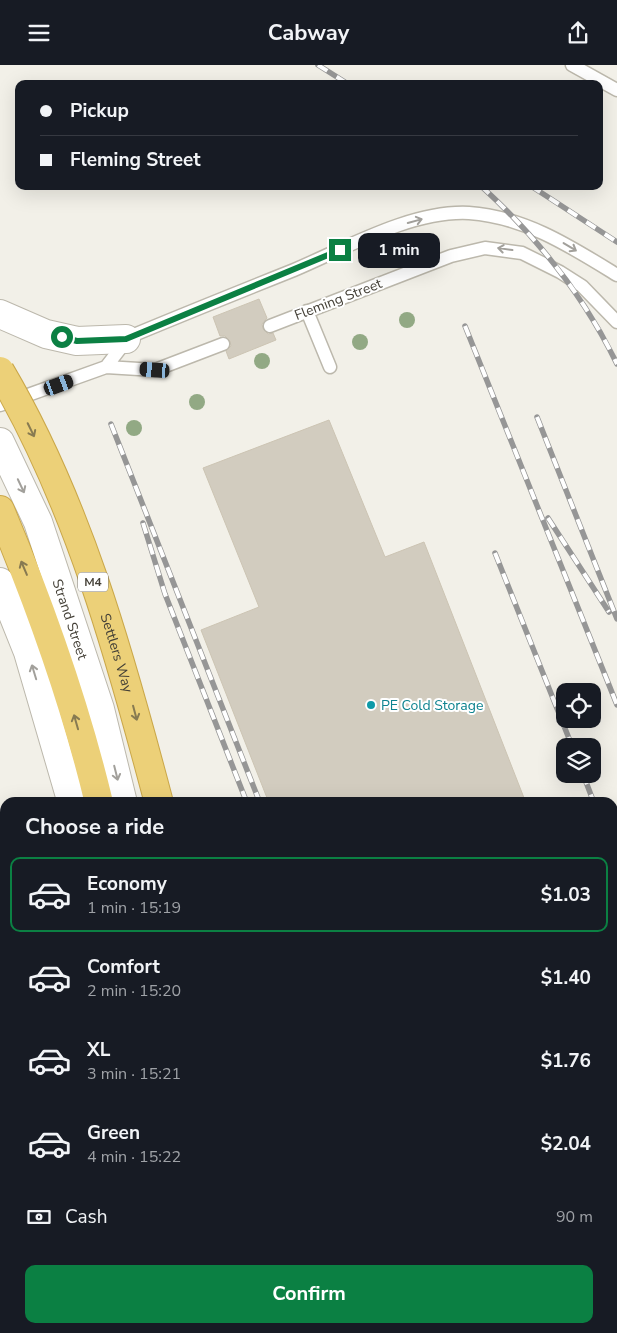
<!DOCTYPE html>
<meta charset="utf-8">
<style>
body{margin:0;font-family:"Nunito Sans",sans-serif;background:#242831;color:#f1f3f6;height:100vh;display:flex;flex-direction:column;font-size:19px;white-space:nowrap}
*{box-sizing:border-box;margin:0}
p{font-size:16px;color:#9ea1a6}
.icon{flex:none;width:28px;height:28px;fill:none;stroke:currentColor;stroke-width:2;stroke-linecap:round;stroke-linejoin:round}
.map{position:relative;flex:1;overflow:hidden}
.side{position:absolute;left:0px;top:732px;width:618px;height:536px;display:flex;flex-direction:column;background:#171b24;border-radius:15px 15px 0 0;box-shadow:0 5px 20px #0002}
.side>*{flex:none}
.guide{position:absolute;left:15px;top:15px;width:588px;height:110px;border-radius:10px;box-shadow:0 5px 20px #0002;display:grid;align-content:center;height:110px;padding:0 25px;background:#171b24}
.tools{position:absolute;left:556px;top:618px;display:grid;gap:10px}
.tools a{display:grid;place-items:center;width:45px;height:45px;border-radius:10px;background:#171b24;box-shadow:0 5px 20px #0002;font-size:25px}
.end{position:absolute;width:22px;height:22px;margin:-11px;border:6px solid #0b8043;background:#fff;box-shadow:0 0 0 2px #fff}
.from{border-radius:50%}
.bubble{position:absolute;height:35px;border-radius:10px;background:#171b24;box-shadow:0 5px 20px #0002;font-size:16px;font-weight:700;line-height:35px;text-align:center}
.car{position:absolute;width:15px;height:30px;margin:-15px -8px;border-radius:6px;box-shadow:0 0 4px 1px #0007;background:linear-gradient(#222 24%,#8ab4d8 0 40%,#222 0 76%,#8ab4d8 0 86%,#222 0)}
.guide b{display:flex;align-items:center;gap:18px;height:48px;font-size:19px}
.guide b+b{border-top:1px solid #363941}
.guide i{width:12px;height:12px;background:#f1f3f6}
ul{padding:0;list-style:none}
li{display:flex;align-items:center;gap:15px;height:75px;margin:0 10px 8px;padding:0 15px;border:2px solid transparent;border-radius:10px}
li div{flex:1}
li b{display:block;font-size:19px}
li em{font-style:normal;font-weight:700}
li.current{border-color:#0b8043}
li>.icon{width:45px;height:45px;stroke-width:1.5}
h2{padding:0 25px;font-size:22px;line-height:60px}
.pay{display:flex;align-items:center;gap:12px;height:55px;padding:0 25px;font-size:19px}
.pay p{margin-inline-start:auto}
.cta{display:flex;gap:10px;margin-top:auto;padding:10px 25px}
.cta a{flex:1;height:58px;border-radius:10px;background:#0b8043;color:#fff;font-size:20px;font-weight:700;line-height:58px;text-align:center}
header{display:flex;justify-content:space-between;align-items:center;height:65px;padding:0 25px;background:#171b24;font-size:22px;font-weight:700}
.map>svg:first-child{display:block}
</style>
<header><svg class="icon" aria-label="menu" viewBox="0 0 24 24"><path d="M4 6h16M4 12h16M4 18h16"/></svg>Cabway<svg class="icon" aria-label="share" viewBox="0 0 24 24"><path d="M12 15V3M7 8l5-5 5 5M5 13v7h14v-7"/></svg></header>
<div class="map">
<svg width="617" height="1268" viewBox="0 0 617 1268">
<rect width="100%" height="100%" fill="#f2f0e8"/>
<path fill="#d2ccbf" stroke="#ccc4b3" d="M259,234L267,253L262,259L263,264L268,269L273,268L276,275L229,294L226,286L231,281L230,276L225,271H220L213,252Z
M329,355L385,492L424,477L526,738H269L201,565L259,542L203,403Z"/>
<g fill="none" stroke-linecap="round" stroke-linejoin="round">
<defs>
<path id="service" d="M572,0L617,25
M307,246L330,302
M270,261L451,191L485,183L522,188L560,207L582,221L617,257
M106,302L129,272C184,249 239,227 294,205C346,183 412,145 469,148C525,152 570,181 617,210
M0,340L106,302L155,305L223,279
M612,1022L617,1034
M0,1162L5,1156
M0,1226L5,1223"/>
<g id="tertiary">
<path d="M0,249L46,269L77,276L126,274"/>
<path id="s1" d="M0,377L38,457L100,644L123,738"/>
<path d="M0,517L28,587L72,738"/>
<path d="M0,1019L5,1021"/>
<path d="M0,1050L5,1052"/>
<path d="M151,1264L153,1268"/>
<path d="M373,1264L378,1268"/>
</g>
<path id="motorway" d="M0,445C40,540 75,638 99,738
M225,1264L227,1268
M301,1264L302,1268"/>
</defs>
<use href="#service" stroke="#bcb8ac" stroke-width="15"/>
<use href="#tertiary" stroke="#bcb8ac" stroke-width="30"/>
<use href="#motorway" stroke="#caa749" stroke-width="30"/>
<use href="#service" stroke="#fff" stroke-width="12"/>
<use href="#tertiary" stroke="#fff" stroke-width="28"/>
<use href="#motorway" stroke="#ecd078" stroke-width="28"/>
<defs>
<path id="rail" d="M318,0L348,19
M481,121C537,172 584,231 617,299
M531,121L617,177
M465,261L617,640
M537,352L617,554
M111,359L260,738
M548,453L609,547
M143,458L165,529L247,738
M495,488L572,681
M583,709L594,738
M612,778L617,788
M612,1255L617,1260"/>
</defs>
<use href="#rail" stroke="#969696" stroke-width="5.5"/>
<use href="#rail" stroke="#fff" stroke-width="4" stroke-dasharray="11" stroke-linecap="butt"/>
<defs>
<g id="motorway-bridge">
<path id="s2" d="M0,306C78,438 120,590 159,738"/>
</g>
</defs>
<use href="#motorway-bridge" stroke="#caa749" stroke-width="30" stroke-linecap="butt"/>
<use href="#motorway-bridge" stroke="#ecd078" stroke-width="28"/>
</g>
<g fill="#92a984">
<circle cx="407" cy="255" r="8"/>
<circle cx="360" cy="277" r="8"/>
<circle cx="262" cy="296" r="8"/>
<circle cx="197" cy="337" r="8"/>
<circle cx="134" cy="363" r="8"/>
</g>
<defs><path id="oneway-shaft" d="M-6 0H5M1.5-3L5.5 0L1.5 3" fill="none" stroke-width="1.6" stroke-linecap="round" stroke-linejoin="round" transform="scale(1.25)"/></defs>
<g stroke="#a2a09b">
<use href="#oneway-shaft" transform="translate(415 156) rotate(-15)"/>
<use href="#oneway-shaft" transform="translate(570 182) rotate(31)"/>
<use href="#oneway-shaft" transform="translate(505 184) rotate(-172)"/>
<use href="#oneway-shaft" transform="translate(21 421) rotate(65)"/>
<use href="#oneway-shaft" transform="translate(34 607) rotate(-107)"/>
<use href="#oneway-shaft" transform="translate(116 708) rotate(76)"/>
</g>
<g stroke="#877a51">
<use href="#oneway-shaft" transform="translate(31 365) rotate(64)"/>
<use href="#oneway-shaft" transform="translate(24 503) rotate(-113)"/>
<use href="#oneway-shaft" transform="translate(135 648) rotate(75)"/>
<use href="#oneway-shaft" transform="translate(76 657) rotate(-106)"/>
</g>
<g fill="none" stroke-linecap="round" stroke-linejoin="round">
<path stroke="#0b8043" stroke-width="6" d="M62,272L77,276L126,274L340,185"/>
</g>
<circle fill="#0f9aa8" stroke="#fff" stroke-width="2" cx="371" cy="640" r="5"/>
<g text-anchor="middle" stroke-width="4" stroke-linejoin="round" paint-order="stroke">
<rect fill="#fff" stroke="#7c7973" stroke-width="1" x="78" y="507.5" width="30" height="19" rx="4"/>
<g font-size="12" font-weight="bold" fill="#444037">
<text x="93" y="521">M4</text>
</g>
<g font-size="14" fill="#444037" stroke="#fff">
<text transform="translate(338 234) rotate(-21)" y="5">Fleming Street</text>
<text dy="5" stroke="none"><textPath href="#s1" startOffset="191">Strand Street</textPath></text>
<text dy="5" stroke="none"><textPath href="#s2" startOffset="306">Settlers Way</textPath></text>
</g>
<g font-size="14" fill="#0d838f" stroke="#fff" text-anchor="start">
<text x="381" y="645">PE Cold Storage</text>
</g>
</g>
</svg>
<div class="tools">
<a><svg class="icon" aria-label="locate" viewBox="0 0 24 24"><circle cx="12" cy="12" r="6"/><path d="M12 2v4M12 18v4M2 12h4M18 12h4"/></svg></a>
<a><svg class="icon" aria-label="layers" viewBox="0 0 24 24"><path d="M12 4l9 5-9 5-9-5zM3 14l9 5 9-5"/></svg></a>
</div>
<i class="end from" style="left:62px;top:272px"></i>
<i class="end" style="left:340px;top:185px"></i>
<div class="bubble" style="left:358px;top:168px;width:82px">1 min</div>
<i class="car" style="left:155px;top:305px;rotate:274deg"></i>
<i class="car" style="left:59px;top:320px;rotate:70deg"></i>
<div class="guide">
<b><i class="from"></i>Pickup</b>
<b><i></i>Fleming Street</b>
</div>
<section class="side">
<h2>Choose a ride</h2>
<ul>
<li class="current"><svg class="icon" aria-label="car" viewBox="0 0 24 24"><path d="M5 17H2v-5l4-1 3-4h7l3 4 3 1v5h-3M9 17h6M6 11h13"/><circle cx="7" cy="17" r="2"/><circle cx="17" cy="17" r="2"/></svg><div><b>Economy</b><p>1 min · 15:19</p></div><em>$1.03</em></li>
<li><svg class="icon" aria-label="car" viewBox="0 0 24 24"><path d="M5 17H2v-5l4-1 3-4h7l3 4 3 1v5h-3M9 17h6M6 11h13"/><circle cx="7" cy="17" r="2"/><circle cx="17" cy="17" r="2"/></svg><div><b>Comfort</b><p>2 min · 15:20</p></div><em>$1.40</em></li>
<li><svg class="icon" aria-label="car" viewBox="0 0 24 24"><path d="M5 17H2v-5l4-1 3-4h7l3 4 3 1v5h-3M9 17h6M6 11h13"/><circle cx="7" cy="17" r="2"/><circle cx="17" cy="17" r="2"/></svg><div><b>XL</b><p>3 min · 15:21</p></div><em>$1.76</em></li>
<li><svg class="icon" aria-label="car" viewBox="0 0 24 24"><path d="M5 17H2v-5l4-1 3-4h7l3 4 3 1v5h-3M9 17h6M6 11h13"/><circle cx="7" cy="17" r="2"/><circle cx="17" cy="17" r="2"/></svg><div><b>Green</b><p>4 min · 15:22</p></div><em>$2.04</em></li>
</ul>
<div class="pay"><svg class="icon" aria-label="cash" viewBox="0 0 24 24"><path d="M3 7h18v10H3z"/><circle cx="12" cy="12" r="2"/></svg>Cash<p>90 m</p></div>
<div class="cta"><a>Confirm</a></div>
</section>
</div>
